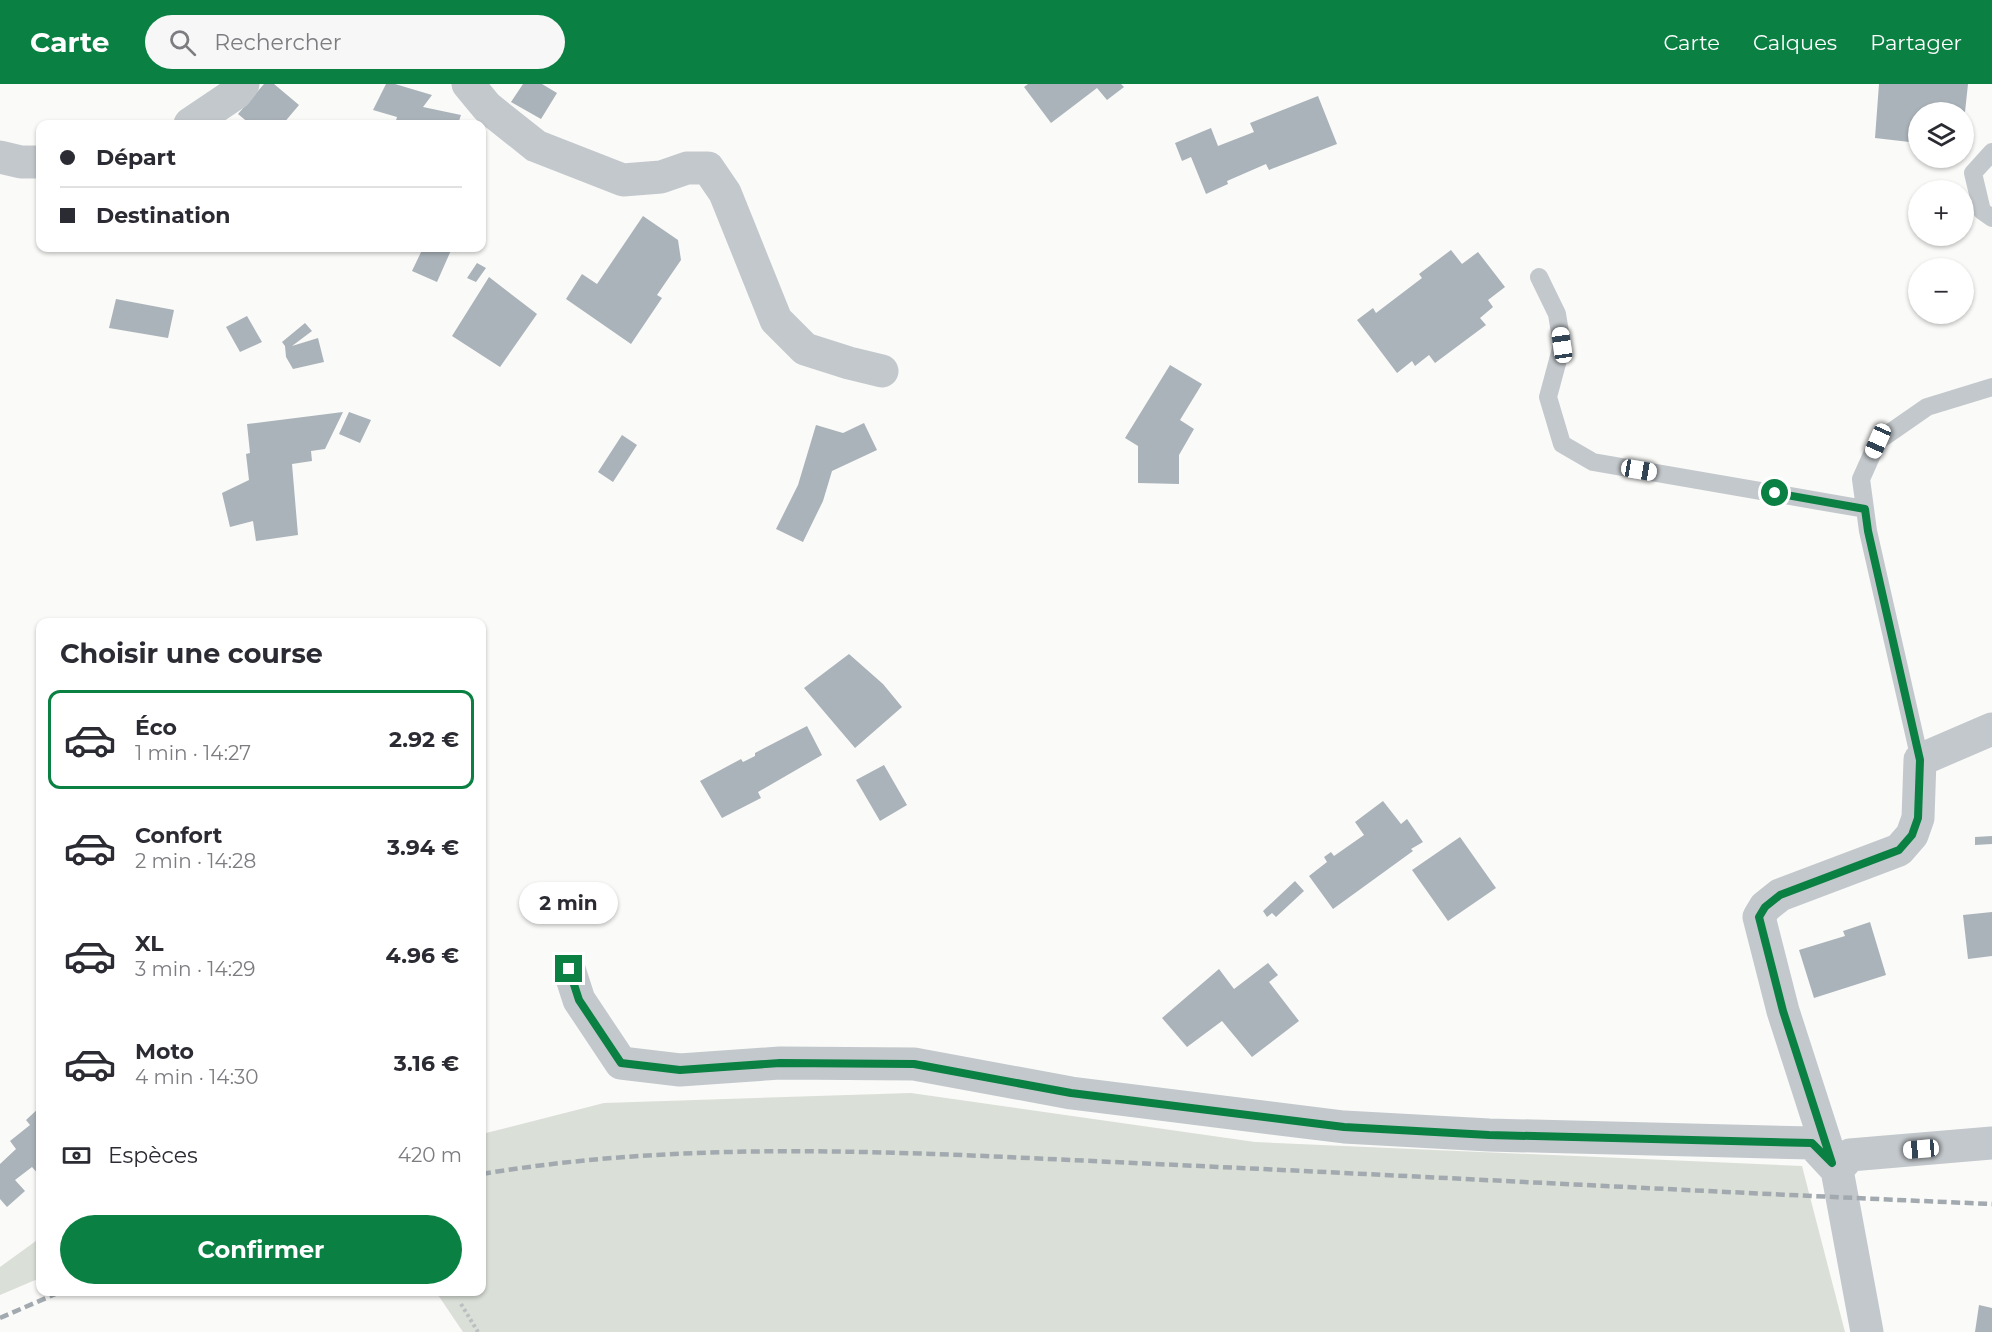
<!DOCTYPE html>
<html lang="fr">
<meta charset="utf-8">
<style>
body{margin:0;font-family:Montserrat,sans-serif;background:#f7f7f7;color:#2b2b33;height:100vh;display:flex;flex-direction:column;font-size:22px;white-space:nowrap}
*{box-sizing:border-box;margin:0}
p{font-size:20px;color:#7c7c81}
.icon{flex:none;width:33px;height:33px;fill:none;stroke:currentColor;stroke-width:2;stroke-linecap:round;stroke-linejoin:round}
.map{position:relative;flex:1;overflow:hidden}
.drawer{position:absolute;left:36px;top:534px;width:450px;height:678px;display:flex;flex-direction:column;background:#fff;border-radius:12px;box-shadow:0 2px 4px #0004}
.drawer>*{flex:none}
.top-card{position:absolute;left:36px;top:36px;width:450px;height:132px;border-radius:12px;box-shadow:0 2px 4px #0004;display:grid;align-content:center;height:132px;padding:0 24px;background:#fff}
.controls{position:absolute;left:1908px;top:18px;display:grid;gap:12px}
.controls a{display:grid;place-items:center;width:66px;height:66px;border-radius:50%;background:#fff;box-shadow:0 2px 4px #0004;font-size:30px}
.end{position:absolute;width:27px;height:27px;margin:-14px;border:8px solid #0b8043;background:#fff;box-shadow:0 0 0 3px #fff}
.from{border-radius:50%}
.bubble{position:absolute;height:42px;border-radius:21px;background:#fff;box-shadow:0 2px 4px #0004;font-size:20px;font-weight:700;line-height:42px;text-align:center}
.car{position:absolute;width:18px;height:36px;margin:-18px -9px;border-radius:8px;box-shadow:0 0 4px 2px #0007;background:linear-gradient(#fff 24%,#345 0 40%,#fff 0 76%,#345 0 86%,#fff 0)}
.top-card b{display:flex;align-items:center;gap:21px;height:57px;font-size:22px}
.top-card b+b{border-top:2px solid #e1e1e2}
.top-card i{width:15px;height:15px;background:#2b2b33}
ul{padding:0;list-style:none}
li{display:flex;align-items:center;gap:18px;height:99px;margin:0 12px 9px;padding:0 12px;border:3px solid transparent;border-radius:12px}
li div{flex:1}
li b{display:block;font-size:22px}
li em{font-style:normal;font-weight:700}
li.on{border-color:#0b8043}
li>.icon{width:54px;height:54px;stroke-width:1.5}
h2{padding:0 24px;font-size:27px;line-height:72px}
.pay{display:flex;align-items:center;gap:15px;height:66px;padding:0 24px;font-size:22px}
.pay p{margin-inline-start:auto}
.action{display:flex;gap:12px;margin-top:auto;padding:12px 24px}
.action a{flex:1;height:69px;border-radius:36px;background:#0b8043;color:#fff;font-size:24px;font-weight:700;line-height:69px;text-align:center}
header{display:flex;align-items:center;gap:36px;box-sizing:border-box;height:84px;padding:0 30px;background:#0b8043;color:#fff}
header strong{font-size:28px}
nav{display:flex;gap:33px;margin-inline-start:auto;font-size:21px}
.search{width:420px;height:54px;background:#f7f7f7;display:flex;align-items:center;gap:15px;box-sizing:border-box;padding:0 21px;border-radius:33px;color:#7c7c81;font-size:22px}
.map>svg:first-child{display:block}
</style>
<header>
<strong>Carte</strong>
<div class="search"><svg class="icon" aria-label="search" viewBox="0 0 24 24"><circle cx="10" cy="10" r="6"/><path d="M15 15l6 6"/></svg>Rechercher</div>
<nav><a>Carte</a><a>Calques</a><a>Partager</a></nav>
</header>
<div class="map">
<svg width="1992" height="1248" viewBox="0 0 1992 1248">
<rect width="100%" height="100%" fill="#fafaf8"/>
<path fill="#dadfd7" d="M911,1009L1255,1058L1802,1082L1845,1248H463L436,1208H482V1050L604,1019Z
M40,1154V1194L0,1211V1183Z"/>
<path fill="#aab3b9" d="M264,0H274L299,21L283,40H250L238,30Z
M386,0H395L432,11L423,23L461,31L458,40H395L397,33L373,26Z
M523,0H542L557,9L541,35L511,18Z
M1028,0H1121L1124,3L1107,16L1097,4L1051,39L1024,3Z
M1879,0H1968L1965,28H1918V59L1875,54Z
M1318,12L1337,60L1269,86L1266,80L1227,97L1228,100L1206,110L1191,73L1182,77L1175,59L1211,44L1218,62L1254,48L1250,39Z
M643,132L678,156L681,176L657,211L662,214L631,260L566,215L582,190L597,200Z
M423,164H452L437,198L412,187Z
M1451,166L1462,180L1478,168L1505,203L1488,216L1493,223L1480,234L1486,241L1435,279L1429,271L1415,282L1412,277L1397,289L1357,236L1373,224L1376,229L1422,194L1419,190Z
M477,179L486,184L476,198L467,194Z
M489,193L537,230L500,283L452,252Z
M116,215L174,226L168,254L109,244Z
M247,232L262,258L240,268L226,243Z
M305,239L312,247L292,262L318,254L324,278L293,285L286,273L285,262L282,258Z
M1170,281L1202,300L1180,336L1194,345L1179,371V400L1138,399V362L1125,354Z
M343,328L325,365L311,367L312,377L292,380L298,451L256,457L253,437L230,443L222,409L249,396L246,370L250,369L247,340Z
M349,328L371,336L360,359L339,350Z
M864,339L877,366L832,387L823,417L803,458L776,445L798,401L816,341L843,349Z
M622,351L637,361L613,398L598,388Z
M849,570L883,600L902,623L855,664L804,604Z
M807,642L822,671L758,708L761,714L722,734L700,697L741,675L743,678L755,672V669Z
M884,681L907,721L880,737L856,696Z
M1383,717L1401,740L1407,735L1423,758L1411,765L1413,767L1333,825L1309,792L1327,778L1324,773L1331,768L1334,772L1364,751L1355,738Z
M1992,752V760L1975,761V753Z
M1460,753L1496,804L1448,837L1412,786Z
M1295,797L1304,807L1276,833L1272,829L1267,833L1263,827Z
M1992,828V872L1968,875L1963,831Z
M1870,838L1886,891L1814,914L1799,866L1845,852L1843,847Z
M1268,879L1278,891L1269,898L1299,937L1252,973L1222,937L1187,963L1162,934L1219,885L1234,905Z
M40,1023V1092L32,1083L15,1096L25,1107L7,1123L0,1115V1080L16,1065L10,1057L30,1041L26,1036Z
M1979,1221L1992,1224V1248H1975Z"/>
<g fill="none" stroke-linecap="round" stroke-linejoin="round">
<path stroke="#bbbfc2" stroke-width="4" stroke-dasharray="3 3" stroke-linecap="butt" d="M461,1220L478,1248"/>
<path stroke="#c3c8cc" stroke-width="18" d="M1992,68L1973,89L1982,127L1992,134
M1539,193L1557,230L1562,261L1548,313L1562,360L1593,378L1865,425
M1920,676L1868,447L1861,395L1878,357L1927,323L1992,303"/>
<path stroke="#c3c8cc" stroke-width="33" d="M468,0L487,23L536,62L623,96L661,93L687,84H708L725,109L776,236L805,265L849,279L882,287
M190,40L236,9L243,0
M0,73L21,78H40
M569,885L579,916L621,979L680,986L780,979L914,980L1071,1009L1344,1043L1489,1051L1812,1059L1837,1086
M1832,1079L1783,927L1759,833L1765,823L1780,811L1899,766L1912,751L1918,734L1920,676L1992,645
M1867,1248L1837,1086L1850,1071L1992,1059"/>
<path stroke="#a2aab0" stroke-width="4.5" stroke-dasharray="9 4.5" stroke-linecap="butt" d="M482,1090C697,1054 917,1069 1134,1079C1420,1092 1706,1108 1992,1120
M0,1234L60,1208"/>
</g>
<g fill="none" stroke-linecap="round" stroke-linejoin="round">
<path stroke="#0b8043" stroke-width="8" d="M569,885L579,916L621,979L680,986L780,979L914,980L1071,1009L1344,1043L1489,1051L1812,1059L1832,1079L1783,927L1759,833L1765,823L1780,811L1899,766L1912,751L1918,734L1920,676L1868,447L1865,425L1775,409"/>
</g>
</svg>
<div class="controls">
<a><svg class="icon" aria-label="layers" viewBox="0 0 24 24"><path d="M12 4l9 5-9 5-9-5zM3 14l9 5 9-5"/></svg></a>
<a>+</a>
<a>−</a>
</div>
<i class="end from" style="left:1775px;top:409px"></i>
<i class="end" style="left:569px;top:885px"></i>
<div class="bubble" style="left:519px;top:798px;width:99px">2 min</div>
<i class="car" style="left:1562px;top:261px;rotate:352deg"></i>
<i class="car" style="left:1878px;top:357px;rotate:204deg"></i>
<i class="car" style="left:1639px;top:386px;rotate:100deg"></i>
<i class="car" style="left:1921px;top:1065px;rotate:265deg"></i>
<div class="top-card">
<b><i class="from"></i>Départ</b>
<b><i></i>Destination</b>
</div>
<section class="drawer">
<h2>Choisir une course</h2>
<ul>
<li class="on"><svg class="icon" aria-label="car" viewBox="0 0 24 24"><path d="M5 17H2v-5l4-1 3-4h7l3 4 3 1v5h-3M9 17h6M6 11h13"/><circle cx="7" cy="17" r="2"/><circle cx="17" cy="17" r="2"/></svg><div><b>Éco</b><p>1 min · 14:27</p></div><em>2.92 €</em></li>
<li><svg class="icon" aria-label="car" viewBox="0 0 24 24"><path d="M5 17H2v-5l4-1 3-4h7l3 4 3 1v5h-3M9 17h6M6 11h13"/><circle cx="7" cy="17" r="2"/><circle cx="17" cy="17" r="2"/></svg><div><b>Confort</b><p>2 min · 14:28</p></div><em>3.94 €</em></li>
<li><svg class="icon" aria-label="car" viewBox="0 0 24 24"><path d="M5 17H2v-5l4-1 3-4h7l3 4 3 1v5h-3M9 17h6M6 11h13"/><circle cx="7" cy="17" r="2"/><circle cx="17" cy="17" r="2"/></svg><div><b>XL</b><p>3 min · 14:29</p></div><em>4.96 €</em></li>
<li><svg class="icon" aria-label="car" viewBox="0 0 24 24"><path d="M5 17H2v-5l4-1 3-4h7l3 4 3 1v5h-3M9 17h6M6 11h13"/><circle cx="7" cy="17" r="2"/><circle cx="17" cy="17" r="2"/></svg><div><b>Moto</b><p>4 min · 14:30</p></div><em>3.16 €</em></li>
</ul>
<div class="pay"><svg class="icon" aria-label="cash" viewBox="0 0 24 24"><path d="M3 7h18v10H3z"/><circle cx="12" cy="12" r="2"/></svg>Espèces<p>420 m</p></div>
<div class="action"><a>Confirmer</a></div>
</section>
</div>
